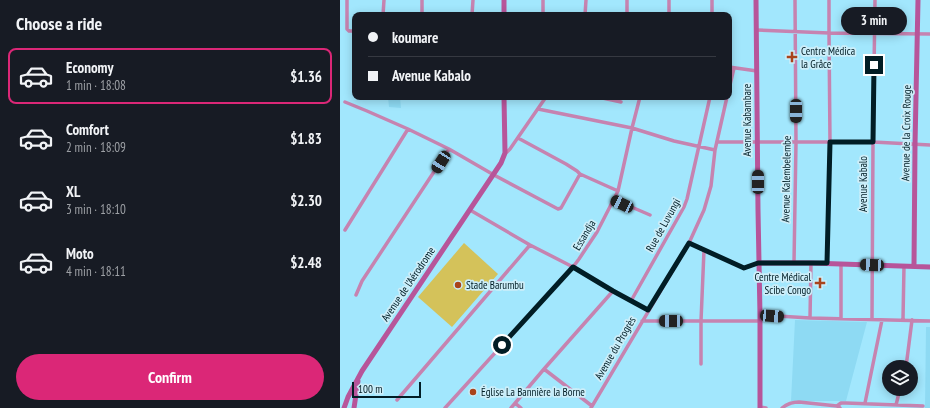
<!DOCTYPE html>
<meta charset="utf-8">
<style>
body{margin:0;font-family:"PT Sans Narrow",sans-serif;background:#20242c;color:#f1f3f6;height:100vh;display:flex;flex-direction:column;font-size:15px;white-space:nowrap}
*{box-sizing:border-box;margin:0}
p{font-size:13px;color:#9ea1a6}
.icon{flex:none;width:22px;height:22px;fill:none;stroke:currentColor;stroke-width:2;stroke-linecap:round;stroke-linejoin:round}
.map{position:relative;flex:1;overflow:hidden}
.sheet{display:flex;flex-direction:column;background:#171b24;width:340px}
.sheet>*{flex:none}
.banner{position:absolute;left:12px;top:12px;width:380px;height:88px;border-radius:8px;box-shadow:0 2px 10px #0003;display:grid;align-content:center;height:88px;padding:0 16px;background:#171b24}
.tools{position:absolute;left:542px;top:360px;display:grid;gap:8px}
.tools a{display:grid;place-items:center;width:36px;height:36px;border-radius:50%;background:#171b24;box-shadow:0 2px 10px #0003;font-size:20px}
.scale{position:absolute;left:12px;bottom:10px;width:69px;box-sizing:border-box;padding-left:4px;border:2px solid #011d25;border-top:0;font-size:11px;line-height:14px;white-space:nowrap;color:#011d25;-webkit-text-stroke:3px #cdeef9;paint-order:stroke}
.end{position:absolute;width:18px;height:18px;margin:-9px;border:5px solid #011d25;background:#fff;box-shadow:0 0 0 2px #fff}
.from{border-radius:50%}
.bubble{position:absolute;height:28px;border-radius:14px;background:#171b24;box-shadow:0 2px 10px #0003;font-size:13px;font-weight:800;line-height:28px;text-align:center}
.car{position:absolute;width:12px;height:24px;margin:-12px -6px;border-radius:5px;box-shadow:0 0 3px 1px #0007;background:linear-gradient(#222 24%,#8ab4d8 0 40%,#222 0 76%,#8ab4d8 0 86%,#222 0)}
.banner b{display:flex;align-items:center;gap:14px;height:38px;font-size:15px}
.banner b+b{border-top:1px solid #363941}
.banner i{width:10px;height:10px;background:#f1f3f6}
ul{padding:0;list-style:none}
li{display:flex;align-items:center;gap:12px;height:56px;margin:0 8px 6px;padding:0 8px;border:2px solid transparent;border-radius:8px}
li div{flex:1}
li b{display:block;font-size:15px}
li em{font-style:normal;font-weight:800}
li.selected{border-color:#db2777}
li>.icon{width:36px;height:36px;stroke-width:1.5}
h2{padding:0 16px;font-size:18px;line-height:48px}
.action{display:flex;gap:8px;margin-top:auto;padding:8px 16px}
.action a{flex:1;height:46px;border-radius:24px;background:#db2777;color:#fff;font-size:16px;font-weight:800;line-height:46px;text-align:center}
main{display:flex;flex:1;min-height:0}
.map>svg:first-child{display:block}
</style>
<main>
<section class="sheet">
<h2>Choose a ride</h2>
<ul>
<li class="selected"><svg class="icon" aria-label="car" viewBox="0 0 24 24"><path d="M5 17H2v-5l4-1 3-4h7l3 4 3 1v5h-3M9 17h6M6 11h13"/><circle cx="7" cy="17" r="2"/><circle cx="17" cy="17" r="2"/></svg><div><b>Economy</b><p>1 min · 18:08</p></div><em>$1.36</em></li>
<li><svg class="icon" aria-label="car" viewBox="0 0 24 24"><path d="M5 17H2v-5l4-1 3-4h7l3 4 3 1v5h-3M9 17h6M6 11h13"/><circle cx="7" cy="17" r="2"/><circle cx="17" cy="17" r="2"/></svg><div><b>Comfort</b><p>2 min · 18:09</p></div><em>$1.83</em></li>
<li><svg class="icon" aria-label="car" viewBox="0 0 24 24"><path d="M5 17H2v-5l4-1 3-4h7l3 4 3 1v5h-3M9 17h6M6 11h13"/><circle cx="7" cy="17" r="2"/><circle cx="17" cy="17" r="2"/></svg><div><b>XL</b><p>3 min · 18:10</p></div><em>$2.30</em></li>
<li><svg class="icon" aria-label="car" viewBox="0 0 24 24"><path d="M5 17H2v-5l4-1 3-4h7l3 4 3 1v5h-3M9 17h6M6 11h13"/><circle cx="7" cy="17" r="2"/><circle cx="17" cy="17" r="2"/></svg><div><b>Moto</b><p>4 min · 18:11</p></div><em>$2.48</em></li>
</ul>
<div class="action"><a>Confirm</a></div>
</section>
<div class="map">
<svg width="590" height="408" viewBox="0 0 590 408">
<rect width="100%" height="100%" fill="#a2e7fd"/>
<path fill="#8edaf3" d="M48,97H60L61,108L49,107Z
M455,320L527,322L506,401H451Z
M586,327H590V408H585Z"/>
<path fill="#d4c25a" d="M124,243L158,274L112,327L78,297Z"/>
<g fill="none" stroke-linecap="round" stroke-linejoin="round">
<path stroke="#c683b0" stroke-width="3.5" d="M7,0V29L9,31H15
M372,0V15
M43,15L44,0
M82,15V0
M132,15L133,0
M203,15V0
M245,15L246,0
M287,15V0
M329,15V0
M416,30L489,33L590,34
M389,67L417,71
M389,89L394,68
M258,97L281,102
M5,102L27,111L68,129L109,149L154,175L218,209L221,208L240,174
M198,109L292,128L334,141L375,150
M178,138L226,164L237,171L240,174L278,191
M377,142H533L590,145
M165,153L167,152L170,149L206,97
M273,199L310,215
M130,210L190,245L233,267L273,291L308,310
M5,230L68,129
M349,243L404,268L418,263
M454,263L456,142L455,0
M487,263L490,142L489,33V0
M16,295L22,281L109,149
M291,301L344,207L347,199L370,97
M420,315L470,318L590,321
M470,318L471,263
M501,319V264
M532,319L533,142L535,0
M563,319L564,266
M302,321H419
M361,364V321L364,250
M566,367L572,320
M204,369L252,406
M57,400L190,245
M175,403L181,408
M525,403L542,320
M556,405L560,389
M497,406L501,403H506L583,406
M420,407L426,408
M105,408L233,267L239,259L257,232L278,191L292,128L300,97
M171,408L204,369L273,291
M251,408L349,243L364,210L371,186L375,150L387,97
M442,408C447,404 452,402 459,402L497,406L500,408"/>
<path stroke="#b7559a" stroke-width="5" d="M164,0V15
M416,0L418,210L420,315V408
M418,263H471L590,267
M574,266L575,145L578,0
M4,408L8,397L22,371L161,163L165,153L164,97
M14,408L18,381"/>
</g>
<g fill="none" stroke-linecap="round" stroke-linejoin="round">
<path stroke="#011d25" stroke-width="5" d="M162,345L233,267L273,291L308,310L349,243L404,268L418,263H487L490,142H533L534,65"/>
</g>
<g fill="#a9431b" stroke="#cdeef9" stroke-width="1.5">
<path d="M450 51h4v4h4v4h-4v4h-4v-4h-4v-4h4z"/>
<path d="M478 277h4v4h4v4h-4v4h-4v-4h-4v-4h4z"/>
<circle cx="118" cy="285" r="4"/>
<circle cx="133" cy="392" r="4"/>
</g>
<g text-anchor="middle" stroke-width="3.5" stroke-linejoin="round" paint-order="stroke">
<g font-size="11" fill="#011d25" stroke="#cdeef9" text-anchor="start">
<text x="461" y="55">Centre Médica<tspan x="461" dy="13">la Grâce</tspan></text>
<text x="471" y="281" text-anchor="end">Centre Médical<tspan x="471" dy="13">Scibe Congo</tspan></text>
<text x="126" y="289">Stade Barumbu</text>
<text x="141" y="396">Église La Bannière la Borne</text>
</g>
<g font-size="11" fill="#011d25" stroke="#cdeef9">
<text transform="translate(407 120) rotate(-90)" y="4">Avenue Kabambare</text>
<text transform="translate(566 133) rotate(-89)" y="4">Avenue de la Croix Rouge</text>
<text transform="translate(446 179) rotate(-89)" y="4">Avenue Kalembelembe</text>
<text transform="translate(523 184) rotate(-90)" y="4">Avenue Kabalo</text>
<text transform="translate(323 225) rotate(-61)" y="4">Rue de Luvungi</text>
<text transform="translate(244 235) rotate(-59)" y="4">Essandja</text>
<text transform="translate(68 284) rotate(-56)" y="4">Avenue de l’Aérodrome</text>
<text transform="translate(275 348) rotate(-60)" y="4">Avenue du Progrès</text>
</g>
</g>
</svg>
<div class="tools">
<a><svg class="icon" aria-label="layers" viewBox="0 0 24 24"><path d="M12 4l9 5-9 5-9-5zM3 14l9 5 9-5"/></svg></a>
</div>
<div class="scale">100 m</div>
<i class="end from" style="left:162px;top:345px"></i>
<i class="end" style="left:534px;top:65px"></i>
<div class="bubble" style="left:501px;top:7px;width:66px">3 min</div>
<i class="car" style="left:456px;top:111px;rotate:180deg"></i>
<i class="car" style="left:101px;top:162px;rotate:213deg"></i>
<i class="car" style="left:418px;top:182px;rotate:0deg"></i>
<i class="car" style="left:282px;top:204px;rotate:295deg"></i>
<i class="car" style="left:532px;top:265px;rotate:273deg"></i>
<i class="car" style="left:432px;top:316px;rotate:94deg"></i>
<i class="car" style="left:331px;top:321px;rotate:270deg"></i>
<div class="banner">
<b><i class="from"></i>koumare</b>
<b><i></i>Avenue Kabalo</b>
</div>
</div>
</main>
